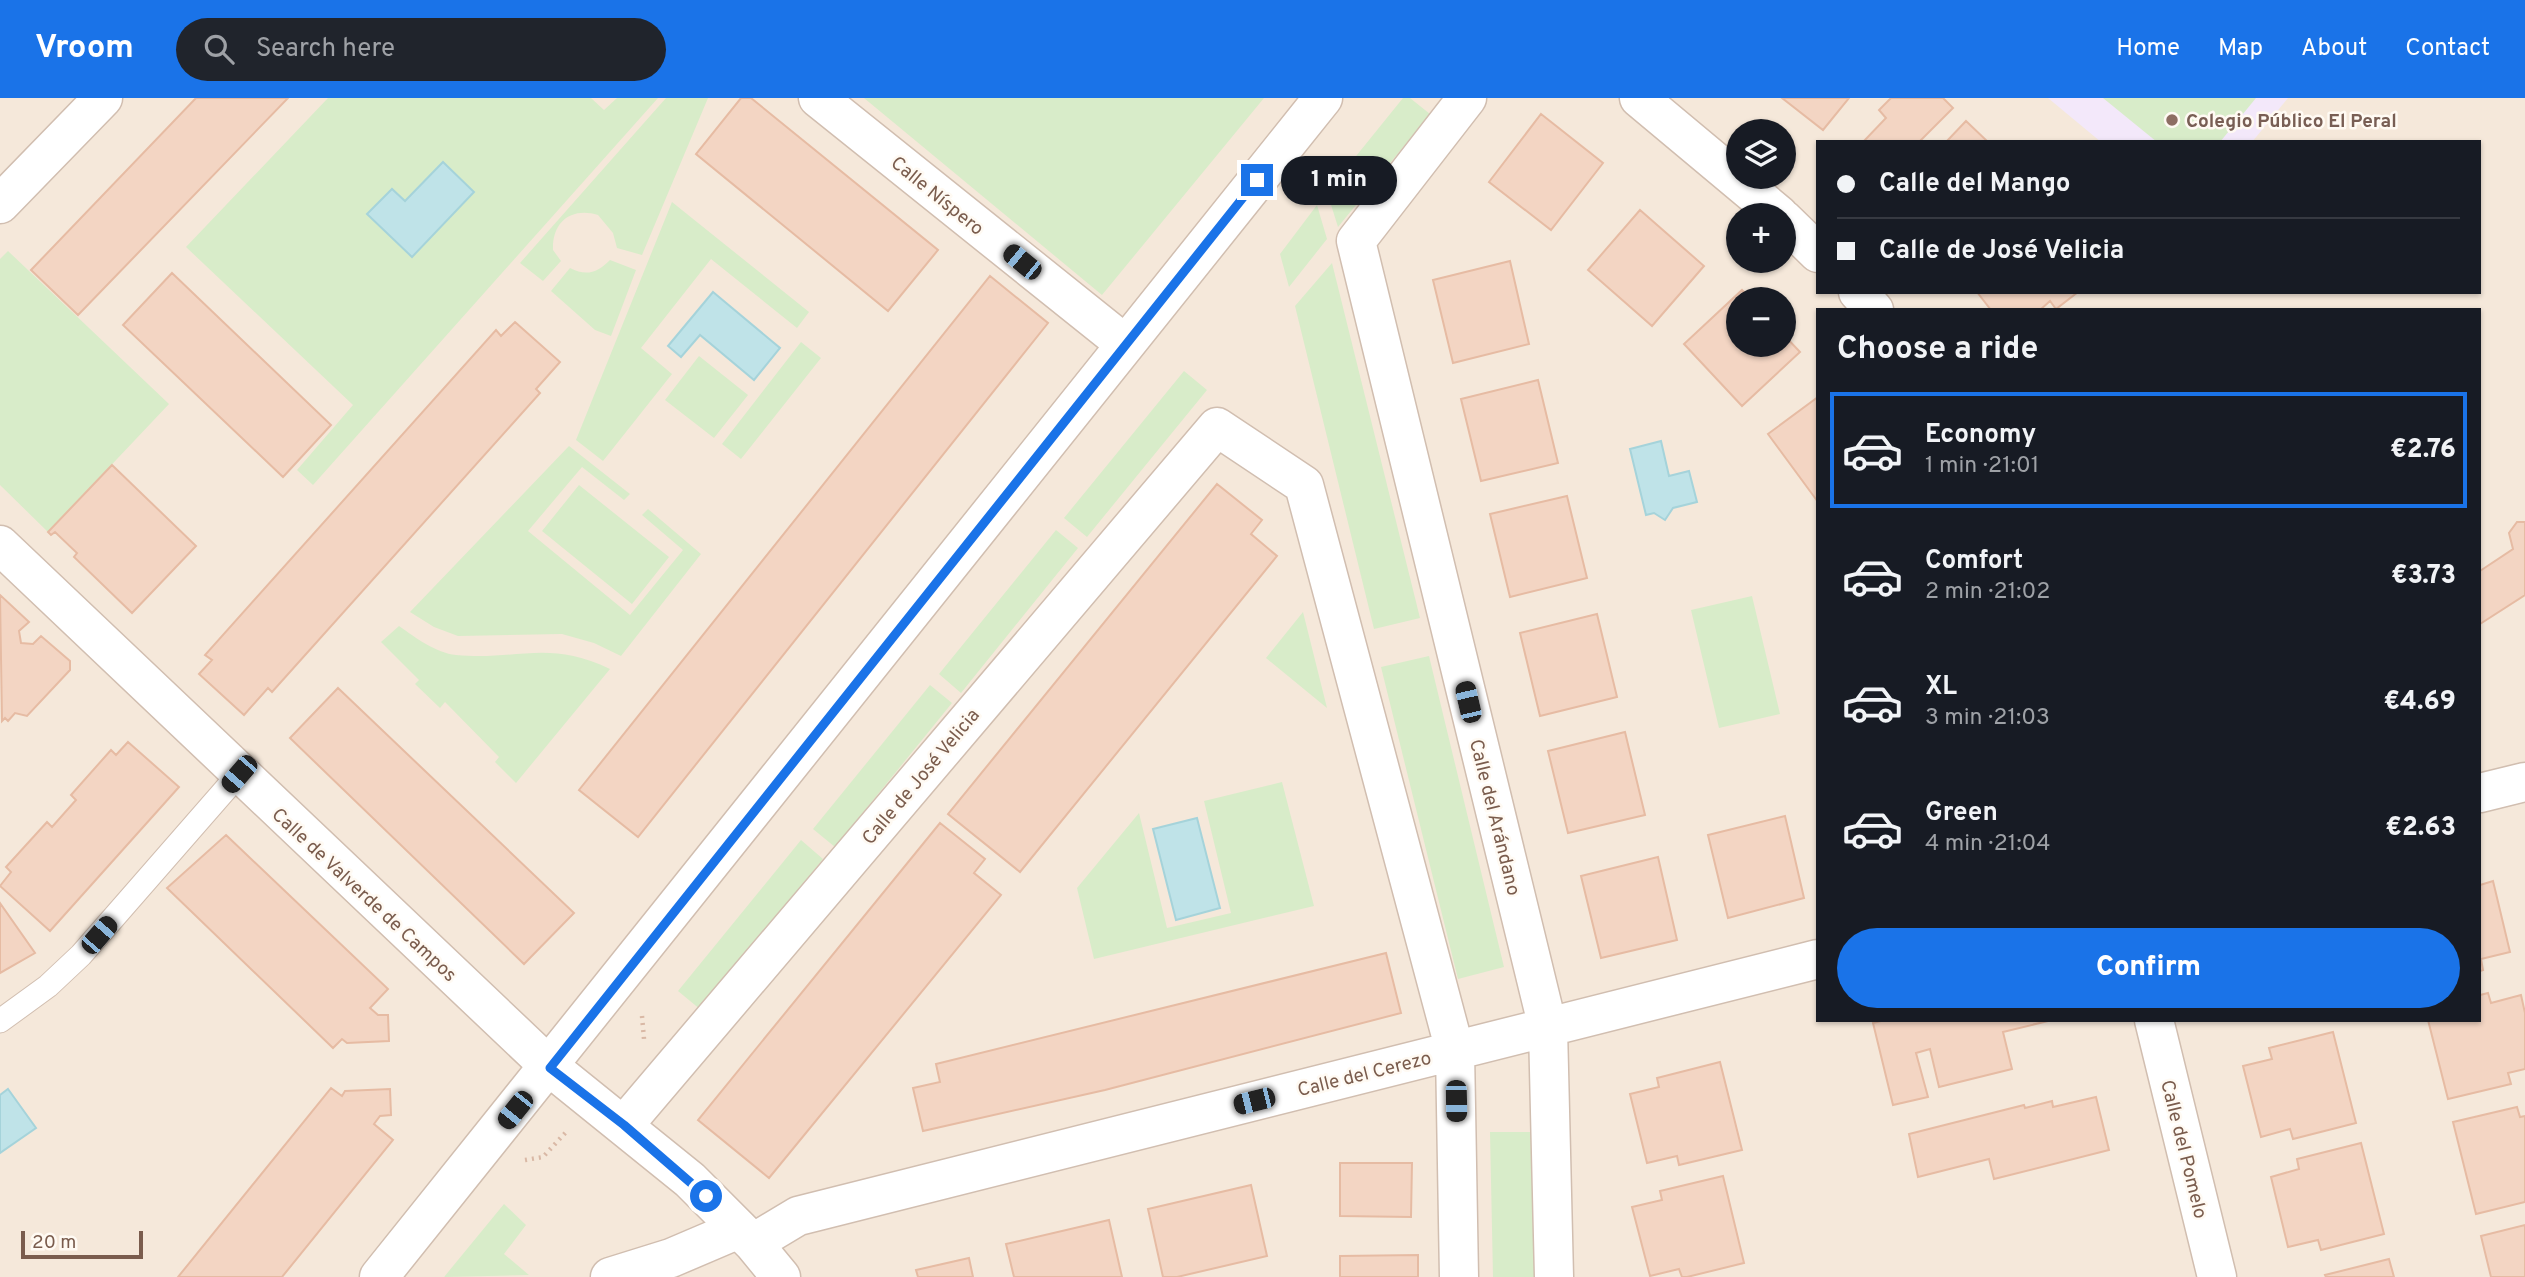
<!DOCTYPE html>
<meta charset="utf-8">
<style>
body{margin:0;font-family:Overpass,sans-serif;background:#20242c;color:#f1f3f6;height:100vh;display:flex;flex-direction:column;font-size:26px;white-space:nowrap}
*{box-sizing:border-box;margin:0}
p{font-size:23px;color:#9ea1a6}
.icon{flex:none;width:38px;height:38px;fill:none;stroke:currentColor;stroke-width:2;stroke-linecap:round;stroke-linejoin:round}
.map{position:relative;flex:1;overflow:hidden}
.drawer{position:absolute;left:1816px;top:210px;width:665px;height:714px;display:flex;flex-direction:column;background:#171b24;border-radius:0px;box-shadow:0 2px 5px #0004}
.drawer>*{flex:none}
.banner{position:absolute;left:1816px;top:42px;width:665px;height:154px;border-radius:0px;box-shadow:0 2px 5px #0004;display:grid;align-content:center;height:154px;padding:0 21px;background:#171b24}
.buttons{position:absolute;left:1726px;top:21px;display:grid;gap:14px}
.buttons a{display:grid;place-items:center;width:70px;height:70px;border-radius:50%;background:#171b24;box-shadow:0 2px 5px #0004;font-size:35px}
.scale{position:absolute;left:21px;bottom:18px;width:122px;box-sizing:border-box;padding-left:7px;border:4px solid #7a5c4d;border-top:0;font-size:19px;line-height:24px;white-space:nowrap;color:#7a5c4d;-webkit-text-stroke:5px #fffaf3;paint-order:stroke}
.end{position:absolute;width:32px;height:32px;margin:-16px;border:9px solid #1a73e8;background:#fff;box-shadow:0 0 0 4px #fff}
.from{border-radius:50%}
.bubble{position:absolute;height:49px;border-radius:24px;background:#171b24;box-shadow:0 2px 5px #0004;font-size:23px;font-weight:800;line-height:49px;text-align:center}
.car{position:absolute;width:21px;height:42px;margin:-21px -10px;border-radius:9px;box-shadow:0 0 5px 2px #0007;background:linear-gradient(#222 24%,#8ab4d8 0 40%,#222 0 76%,#8ab4d8 0 86%,#222 0)}
.banner b{display:flex;align-items:center;gap:24px;height:66px;font-size:26px}
.banner b+b{border-top:2px solid #363941}
.banner i{width:18px;height:18px;background:#f1f3f6}
ul{padding:0;list-style:none}
li{display:flex;align-items:center;gap:21px;height:116px;margin:0 14px 10px;padding:0 7px;border:4px solid transparent;border-radius:0px}
li div{flex:1}
li b{display:block;font-size:26px}
li em{font-style:normal;font-weight:800}
li.current{border-color:#1a73e8}
li>.icon{width:63px;height:63px;stroke-width:1.5}
h2{padding:0 21px;font-size:32px;line-height:84px}
.primary-button{display:flex;gap:14px;margin-top:auto;padding:14px 21px}
.primary-button a{flex:1;height:80px;border-radius:42px;background:#1a73e8;color:#fff;font-size:28px;font-weight:800;line-height:80px;text-align:center}
header{display:flex;align-items:center;gap:42px;box-sizing:border-box;height:98px;padding:0 35px;background:#1a73e8;color:#fff}
header strong{font-size:33px}
nav{display:flex;gap:38px;margin-inline-start:auto;font-size:24px}
.search{width:490px;height:63px;background:#20242c;display:flex;align-items:center;gap:18px;box-sizing:border-box;padding:0 24px;border-radius:38px;color:#9ea1a6;font-size:26px}
.map>svg:first-child{display:block}
</style>
<header>
<strong>Vroom</strong>
<div class="search"><svg class="icon" aria-label="search" viewBox="0 0 24 24"><circle cx="10" cy="10" r="6"/><path d="M15 15l6 6"/></svg>Search here</div>
<nav><a>Home</a><a>Map</a><a>About</a><a>Contact</a></nav>
</header>
<div class="map">
<svg width="2525" height="1179" viewBox="0 0 2525 1179">
<rect width="100%" height="100%" fill="#fdf6ec"/>
<path fill="#f5e8da" fill-rule="evenodd" d="M0,0H2525V1179H0ZM1738,33H1783V79H1738ZM1818,44H2480V194H1818ZM1738,117H1783V163H1738ZM1738,201H1783V247H1738ZM1818,212H2480V922H1818Z"/>
<path fill="#f3e8fa" d="M2048,0H2288L2252,44H2101Z"/>
<path fill="#d8ecc9" d="M328,0H591L604,12L617,0H658L313,387L297,372L353,307L186,149Z
M666,0H708L642,157L617,150L613,135L598,117C571,109 552,124 553,152L561,163L543,183L520,165Z
M864,0H1264L1102,197Z
M1403,0H1410L1430,16L1338,129L1327,94Z
M2103,0H2256L2220,44H2157Z
M672,104L809,214L797,230L711,161L641,250L672,276L603,363L576,342Z
M1317,107L1327,141L1289,189L1280,156Z
M8,153L169,306L48,434L0,387V161Z
M610,162L636,172L611,238L595,232L551,193L570,170C587,179 598,174 610,162Z
M1332,165L1420,520L1374,531L1295,208Z
M801,244L821,260L741,361L722,346Z
M699,258L748,297L714,340L665,302Z
M1184,273L1207,292L1087,439L1064,420Z
M569,348L630,396L624,402L582,369L528,433L630,517L683,452L642,417L648,411L701,456L621,558L594,545L562,536L458,538L434,529L410,514Z
M579,387L669,459L632,506L542,433Z
M1056,432L1078,450L961,595L939,576Z
M1752,498L1780,616L1719,630L1691,512Z
M1303,514L1327,610L1266,560Z
M399,528C416,540 436,555 456,557C517,563 548,541 610,571L516,685L495,664L499,659L445,604L440,610L415,586L419,582L381,544Z
M1429,558L1504,869L1458,881L1381,569Z
M930,587L952,605L835,749L813,731Z
M1282,684L1314,808L1094,861L1077,790L1139,715L1167,830L1231,815L1204,703Z
M801,742L823,761L701,912L678,893Z
M1490,1034H1539L1541,1179H1493Z
M504,1106L526,1127L504,1156L529,1177L444,1179Z"/>
<path fill="#bfe3e8" stroke="#a5d3da" stroke-width="2" d="M443,64L474,94L412,159L367,116L392,91L405,103Z
M713,194L780,250L754,282L700,237L681,259L668,248Z
M1661,343L1669,378L1689,373L1697,404L1673,410L1665,422L1654,415L1646,417L1630,351Z
M1197,720L1220,810L1176,822L1153,731Z
M8,991L36,1030L0,1055V997Z"/>
<path fill="#f3d5c3" stroke="#e6bba3" stroke-width="2" d="M196,0H288L78,217L31,172Z
M741,0H751L938,152L888,213L696,56Z
M1782,0H1849L1823,32Z
M1891,0H1943L1953,10L1919,44H1863L1886,20L1879,12Z
M1541,16L1603,65L1551,132L1489,84Z
M1966,23L1988,44H1946Z
M1640,112L1704,168L1652,228L1588,172Z
M1510,163L1529,246L1453,265L1433,182Z
M172,175L331,327L283,379L123,227Z
M990,178L1048,225L638,739L579,692Z
M1742,192L1751,201H1738V247H1783V236L1800,254L1742,308L1684,246Z
M1977,194H2078L2056,211L2050,203L2040,212H1991Z
M515,224L560,264L536,291L540,295L272,594L268,590L244,617L199,576L212,562L205,557L496,232L501,238Z
M1538,282L1558,365L1481,383L1461,301Z
M1818,299V404L1768,336Z
M112,367L196,448L132,515L74,459L77,455L55,434L51,437L48,434Z
M1217,386L1262,422L1251,436L1277,458L1020,774L948,716Z
M1567,398L1587,480L1510,499L1490,416Z
M2517,424H2525V497L2480,526V473L2513,451L2509,435Z
M0,497L29,524L19,533L21,545L33,546L41,538L70,563V572L27,618L15,615L8,623L5,620L2,623Z
M1597,516L1617,599L1540,618L1520,535Z
M338,590L574,815L524,866L290,640Z
M1625,634L1645,717L1568,735L1548,653Z
M128,644L179,689L50,833L0,788L11,774L6,769L47,724L52,729L76,702L71,697L111,652L116,657Z
M1785,718L1804,800L1728,820L1708,737Z
M940,725L985,761L974,775L1001,797L769,1080L698,1022Z
M226,737L388,891L370,910L378,917H388L389,943L347,945L342,941L333,950L167,790Z
M1658,759L1677,842L1601,860L1581,778Z
M2493,783L2510,854L2481,861L2483,872L2480,873V787Z
M0,805L35,855L0,875Z
M1386,855L1401,915L1105,992L923,1033L913,990L940,984L936,966Z
M2488,895L2491,905L2521,897L2525,915V971L2508,975L2511,986L2448,1001L2428,922H2480V897Z
M1885,922H2052L2003,934L2012,971L1939,989L1930,951L1916,955L1928,999L1893,1007L1873,925Z
M2333,934L2356,1025L2293,1041L2290,1031L2261,1039L2243,968L2272,961L2269,950Z
M1720,964L1742,1052L1679,1067L1677,1058L1647,1065L1630,996L1659,989L1657,980Z
M331,990L342,998L345,993L390,991L391,1017L380,1018L374,1026L393,1042L282,1179H178Z
M2096,999L2109,1052L1994,1081L1989,1061L1918,1079L1909,1036L2024,1007L2025,1010L2052,1003L2053,1009Z
M2517,1009L2520,1019L2525,1018V1104L2476,1116L2453,1024Z
M2361,1045L2384,1136L2321,1152L2318,1142L2288,1149L2271,1079L2299,1071L2297,1061Z
M1340,1065H1412L1411,1119L1340,1118Z
M1723,1078L1744,1165L1687,1179H1682L1679,1171L1650,1178L1632,1109L1662,1102L1660,1093Z
M1251,1087L1267,1158L1177,1179H1163L1148,1111Z
M1109,1122L1122,1179H1014L1006,1146Z
M2525,1127V1179H2491L2481,1138Z
M1418,1157V1179H1340V1158Z
M969,1160L973,1179H918L916,1172Z
M2389,1161L2394,1179H2326L2325,1177Z"/>
<g fill="none" stroke-linecap="round" stroke-linejoin="round">
<defs>
<path id="service" d="M0,923L48,888L81,857L239,676"/>
<path id="minor" d="M818,0L1125,246
M1467,0L1356,143L1548,930L1554,1179
M1639,0L1779,117
M0,106L103,0
M1783,121L1818,155
M1858,194L1874,212
M0,447L550,969L690,1082L753,1145L781,1179
M2480,695L2525,684
M2154,922L2217,1179
M624,1027L1217,329L1304,387L1455,953L1459,1179
M753,1145L798,1118L1818,861
M610,1179L671,1160L739,1131"/>
<path id="tertiary" d="M379,1179L1323,0"/>
</defs>
<use href="#service" stroke="#d1beb0" stroke-width="25"/>
<use href="#minor" stroke="#d1beb0" stroke-width="41"/>
<use href="#tertiary" stroke="#d1beb0" stroke-width="41"/>
<path stroke="#d9b8a5" stroke-width="4.5" stroke-dasharray="2 5" stroke-linecap="butt" d="M642,918L644,941
M525,1062L543,1059L567,1033"/>
<use href="#service" stroke="#fff" stroke-width="23"/>
<use href="#minor" stroke="#fff" stroke-width="38"/>
<use href="#tertiary" stroke="#fff" stroke-width="38"/>
</g>
<g fill="none" stroke-linecap="round" stroke-linejoin="round">
<path stroke="#1a73e8" stroke-width="9" d="M706,1098L624,1027L550,970L1257,82"/>
</g>
<circle fill="#8d6e63" stroke="#fffaf3" stroke-width="2.5" cx="2172" cy="22" r="7"/>
<g text-anchor="middle" stroke-width="5" stroke-linejoin="round" paint-order="stroke">
<g font-size="19" font-weight="bold" fill="#785e54" stroke="#fffaf3" text-anchor="start">
<text x="2186" y="29">Colegio Público El Peral</text>
</g>
<g font-size="19" fill="#7a5c4d" stroke="#fffaf3">
<text transform="translate(938 97) rotate(39)" y="7">Calle Níspero</text>
<text transform="translate(920 678) rotate(-50)" y="7">Calle de José Velicia</text>
<text transform="translate(1496 719) rotate(76)" y="7">Calle del Arándano</text>
<text transform="translate(365 796) rotate(43)" y="7">Calle de Valverde de Campos</text>
<text transform="translate(1364 975) rotate(-14)" y="7">Calle del Cerezo</text>
<text transform="translate(2185 1051) rotate(76)" y="7">Calle del Pomelo</text>
</g>
</g>
</svg>
<div class="buttons">
<a><svg class="icon" aria-label="layers" viewBox="0 0 24 24"><path d="M12 4l9 5-9 5-9-5zM3 14l9 5 9-5"/></svg></a>
<a>+</a>
<a>−</a>
</div>
<div class="scale">20 m</div>
<i class="end from" style="left:706px;top:1098px"></i>
<i class="end" style="left:1257px;top:82px"></i>
<div class="bubble" style="left:1281px;top:58px;width:116px">1 min</div>
<i class="car" style="left:1022px;top:164px;rotate:309deg"></i>
<i class="car" style="left:1468px;top:604px;rotate:347deg"></i>
<i class="car" style="left:239px;top:676px;rotate:221deg"></i>
<i class="car" style="left:99px;top:837px;rotate:41deg"></i>
<i class="car" style="left:1254px;top:1003px;rotate:256deg"></i>
<i class="car" style="left:1456px;top:1003px;rotate:179deg"></i>
<i class="car" style="left:515px;top:1012px;rotate:219deg"></i>
<div class="banner">
<b><i class="from"></i>Calle del Mango</b>
<b><i></i>Calle de José Velicia</b>
</div>
<section class="drawer">
<h2>Choose a ride</h2>
<ul>
<li class="current"><svg class="icon" aria-label="car" viewBox="0 0 24 24"><path d="M5 17H2v-5l4-1 3-4h7l3 4 3 1v5h-3M9 17h6M6 11h13"/><circle cx="7" cy="17" r="2"/><circle cx="17" cy="17" r="2"/></svg><div><b>Economy</b><p>1 min · 21:01</p></div><em>€2.76</em></li>
<li><svg class="icon" aria-label="car" viewBox="0 0 24 24"><path d="M5 17H2v-5l4-1 3-4h7l3 4 3 1v5h-3M9 17h6M6 11h13"/><circle cx="7" cy="17" r="2"/><circle cx="17" cy="17" r="2"/></svg><div><b>Comfort</b><p>2 min · 21:02</p></div><em>€3.73</em></li>
<li><svg class="icon" aria-label="car" viewBox="0 0 24 24"><path d="M5 17H2v-5l4-1 3-4h7l3 4 3 1v5h-3M9 17h6M6 11h13"/><circle cx="7" cy="17" r="2"/><circle cx="17" cy="17" r="2"/></svg><div><b>XL</b><p>3 min · 21:03</p></div><em>€4.69</em></li>
<li><svg class="icon" aria-label="car" viewBox="0 0 24 24"><path d="M5 17H2v-5l4-1 3-4h7l3 4 3 1v5h-3M9 17h6M6 11h13"/><circle cx="7" cy="17" r="2"/><circle cx="17" cy="17" r="2"/></svg><div><b>Green</b><p>4 min · 21:04</p></div><em>€2.63</em></li>
</ul>
<div class="primary-button"><a>Confirm</a></div>
</section>
</div>
